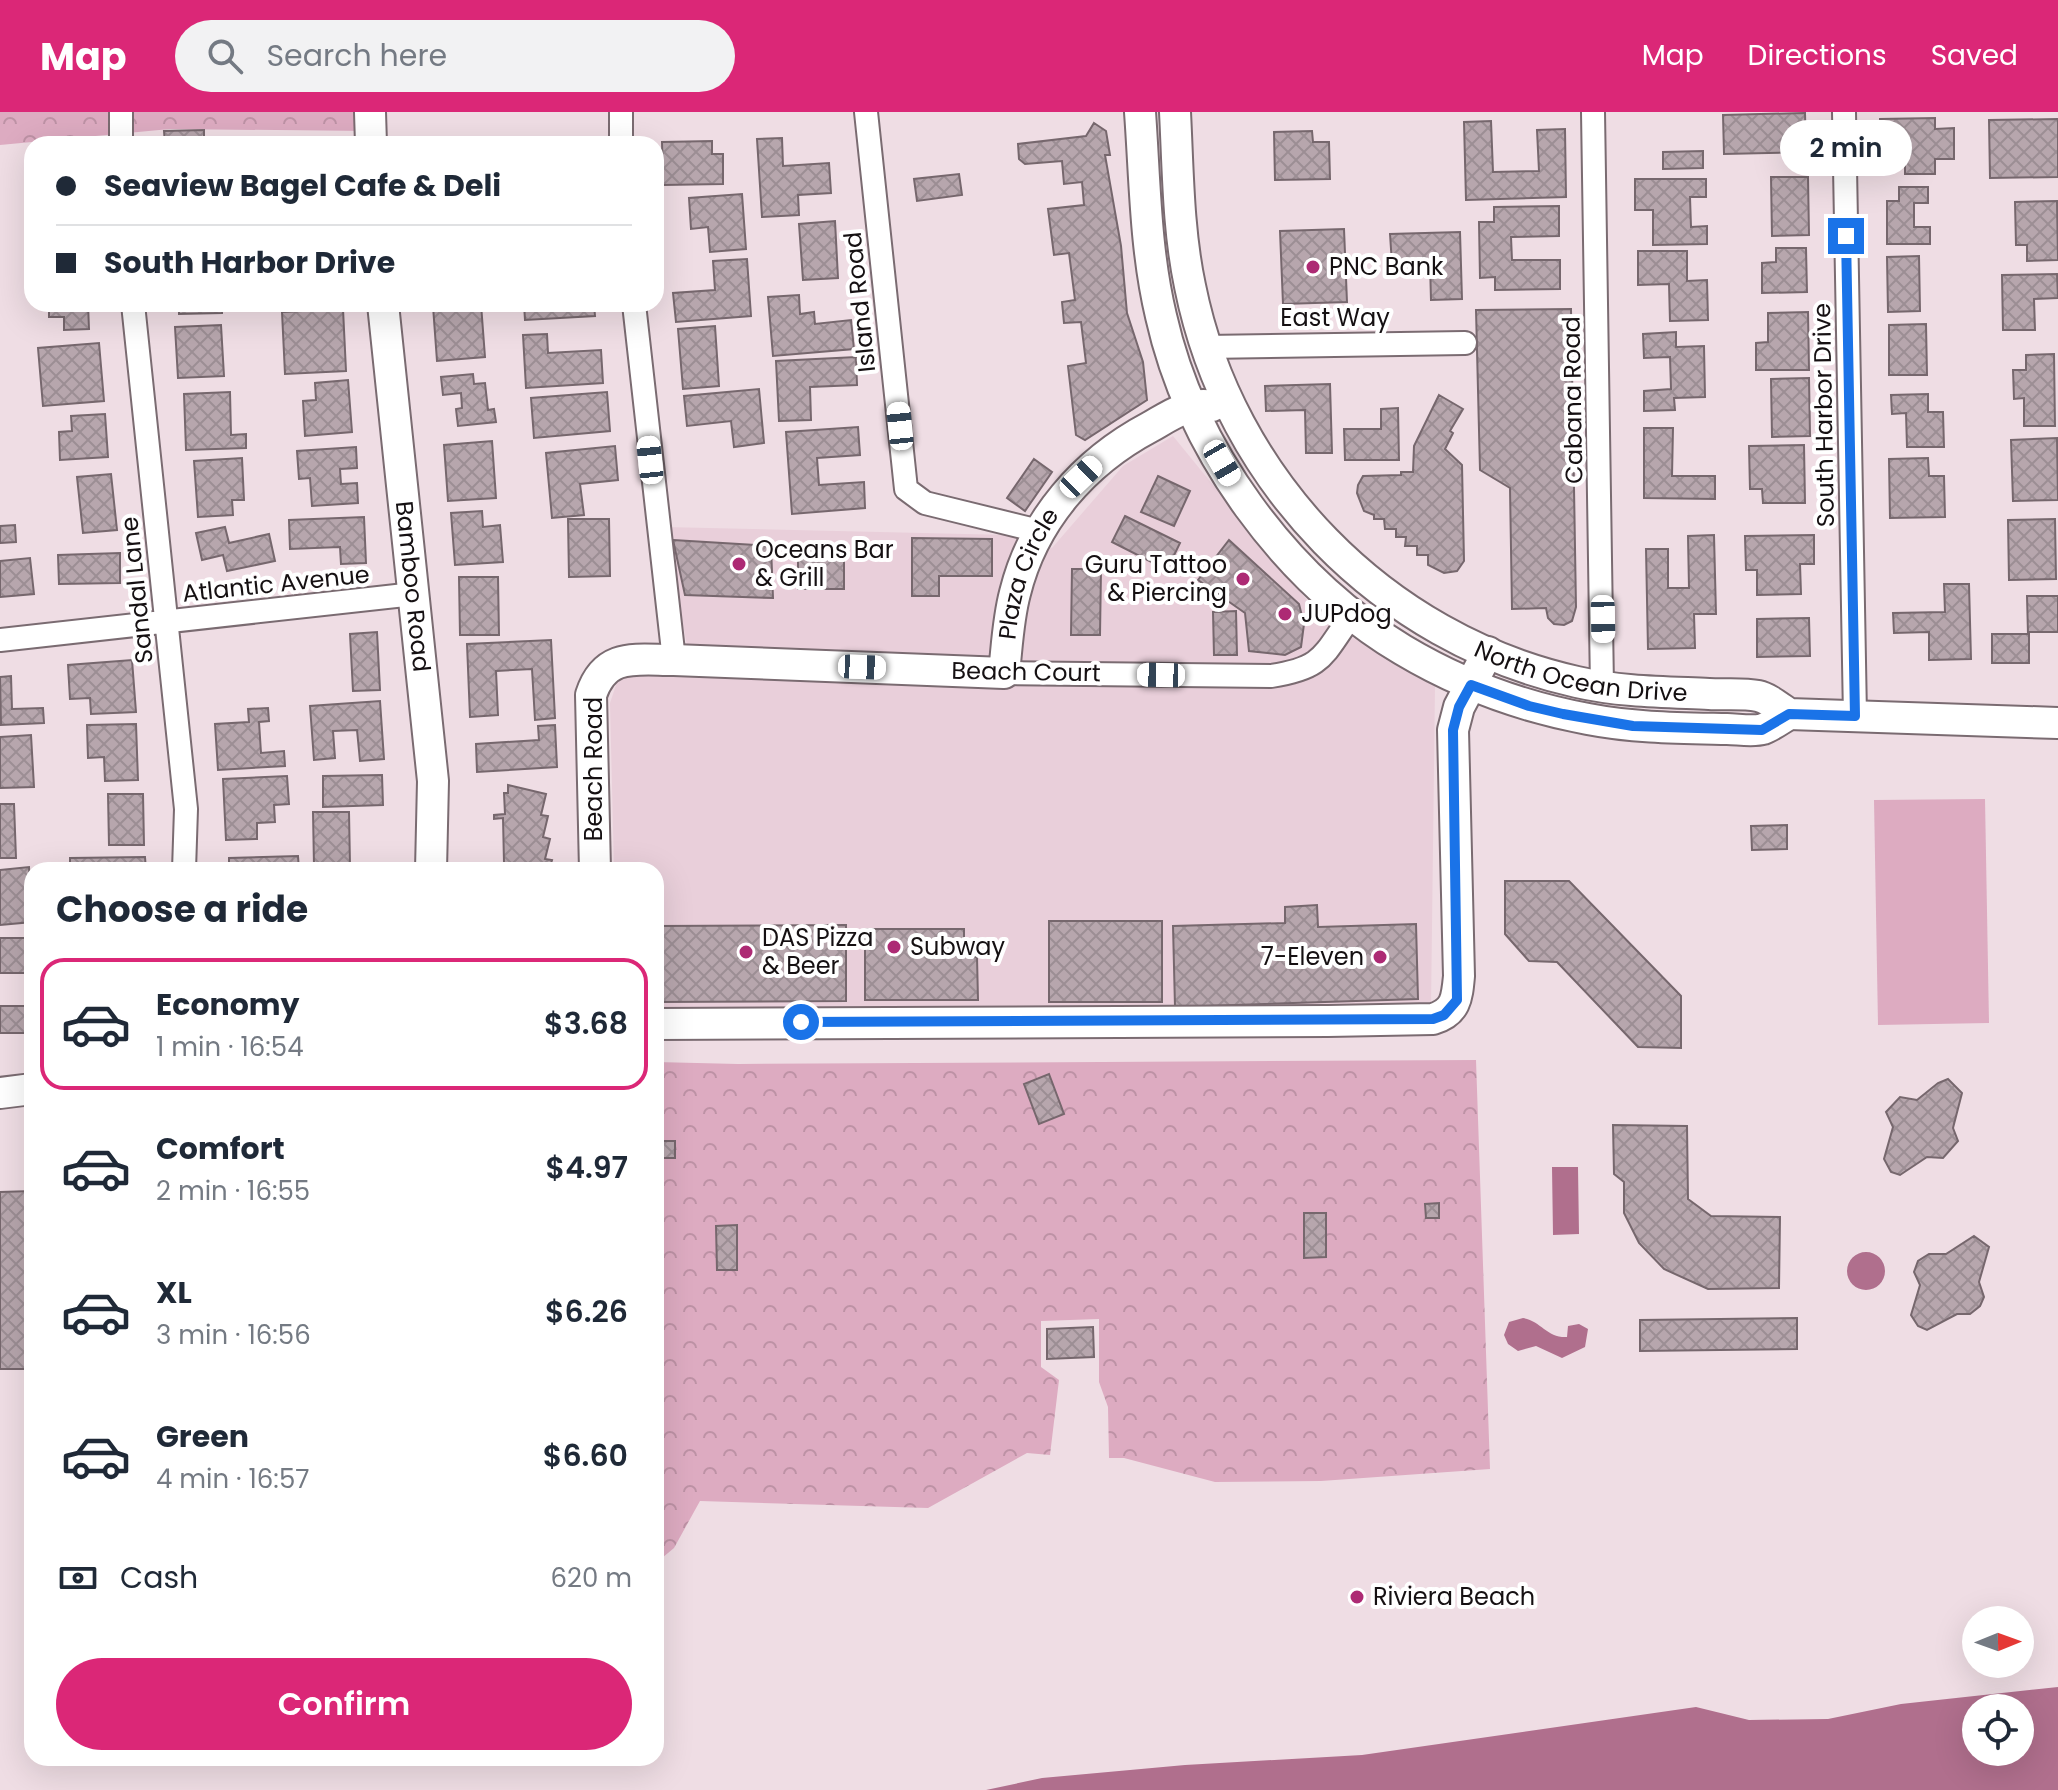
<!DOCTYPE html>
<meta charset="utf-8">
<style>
body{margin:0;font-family:Poppins,sans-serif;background:#f2f2f3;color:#1f2937;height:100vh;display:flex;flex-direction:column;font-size:30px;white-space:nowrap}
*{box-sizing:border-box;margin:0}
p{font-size:26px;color:#747a83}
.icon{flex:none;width:44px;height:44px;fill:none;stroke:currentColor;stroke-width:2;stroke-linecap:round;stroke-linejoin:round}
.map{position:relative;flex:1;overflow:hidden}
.drawer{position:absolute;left:24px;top:750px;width:640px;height:904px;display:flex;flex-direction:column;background:#fff;border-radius:24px;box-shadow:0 8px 32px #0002}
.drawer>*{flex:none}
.banner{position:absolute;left:24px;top:24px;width:640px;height:176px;border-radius:24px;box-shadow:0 8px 32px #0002;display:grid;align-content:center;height:176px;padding:0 32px;background:#fff}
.needle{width:52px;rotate:89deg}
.controls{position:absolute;left:1962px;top:1494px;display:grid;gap:16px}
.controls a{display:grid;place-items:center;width:72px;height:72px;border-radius:50%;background:#fff;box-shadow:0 8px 32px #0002;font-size:40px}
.end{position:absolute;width:36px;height:36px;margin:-18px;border:10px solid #1a73e8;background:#fff;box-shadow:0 0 0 4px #fff}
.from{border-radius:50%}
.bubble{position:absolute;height:56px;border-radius:28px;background:#fff;box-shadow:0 8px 32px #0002;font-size:26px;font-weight:600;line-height:56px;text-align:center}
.car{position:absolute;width:24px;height:48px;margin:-24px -12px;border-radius:10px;box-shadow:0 0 6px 2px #0007;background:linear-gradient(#fff 24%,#345 0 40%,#fff 0 76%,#345 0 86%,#fff 0)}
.banner b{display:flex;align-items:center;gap:28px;height:76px;font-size:30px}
.banner b+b{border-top:2px solid #e0e1e3}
.banner i{width:20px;height:20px;background:#1f2937}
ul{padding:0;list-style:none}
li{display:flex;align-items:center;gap:24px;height:132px;margin:0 16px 12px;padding:0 16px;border:4px solid transparent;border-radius:24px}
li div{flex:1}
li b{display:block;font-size:30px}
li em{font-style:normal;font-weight:600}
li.selected{border-color:#db2777}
li>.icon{width:72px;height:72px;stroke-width:1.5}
h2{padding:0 32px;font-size:36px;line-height:96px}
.pay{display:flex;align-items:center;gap:20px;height:88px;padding:0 32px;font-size:30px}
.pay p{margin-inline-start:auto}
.action{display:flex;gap:16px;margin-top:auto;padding:16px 32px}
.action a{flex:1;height:92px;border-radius:48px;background:#db2777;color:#fff;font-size:32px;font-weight:600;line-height:92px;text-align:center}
header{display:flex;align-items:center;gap:48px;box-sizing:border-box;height:112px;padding:0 40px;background:#db2777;color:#fff}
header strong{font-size:38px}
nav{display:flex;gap:44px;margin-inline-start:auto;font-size:28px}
.search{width:560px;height:72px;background:#f2f2f3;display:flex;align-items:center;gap:20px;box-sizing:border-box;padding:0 28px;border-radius:44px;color:#747a83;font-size:30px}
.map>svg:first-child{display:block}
</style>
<header>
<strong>Map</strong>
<div class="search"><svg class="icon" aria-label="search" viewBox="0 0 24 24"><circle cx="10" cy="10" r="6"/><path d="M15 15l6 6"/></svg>Search here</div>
<nav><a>Map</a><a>Directions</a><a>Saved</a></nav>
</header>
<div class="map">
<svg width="2058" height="1678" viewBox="0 0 2058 1678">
<defs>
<pattern id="park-crowns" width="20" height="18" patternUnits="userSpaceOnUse" patternTransform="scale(2)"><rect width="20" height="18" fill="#ddabc1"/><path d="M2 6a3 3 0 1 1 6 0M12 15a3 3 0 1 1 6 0" fill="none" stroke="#bd92a5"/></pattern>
<pattern id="building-cross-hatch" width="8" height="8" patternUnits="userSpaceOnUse" patternTransform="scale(2)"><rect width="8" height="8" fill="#b7a6ad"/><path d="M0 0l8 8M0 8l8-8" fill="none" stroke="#9c8e94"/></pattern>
</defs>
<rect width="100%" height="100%" fill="#efdde4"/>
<path fill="#e9cfda" d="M1173,324L1324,509L1435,573L1431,895L656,902V758H614L610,591L617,570L642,559H692L664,415L1008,423L1052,436L1123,354Z"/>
<path fill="#ddabc1" d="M1985,687L1989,911L1878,913L1874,688Z"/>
<path fill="url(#park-crowns)" d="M0,0H366V19L170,17L0,33Z
M1476,948L1490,1357L1321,1369L1215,1370L1124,1346H1109L1108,1295L1099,1270V1207L1041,1209V1255L1059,1268L1050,1343L1027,1341L928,1396L700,1389L674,1436L656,1451V950L738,952Z"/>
<path fill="#b06f8d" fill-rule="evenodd" d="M1552,1055H1578L1579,1122L1553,1123Z
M1847 1159a19 19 0 1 1 38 0a19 19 0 1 1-38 0Z
M1523,1206C1541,1209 1547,1226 1567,1225L1568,1214L1579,1212L1588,1217L1585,1235L1562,1246L1536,1234L1518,1239L1508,1232L1504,1223L1509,1210Z
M2058,1575V1678H986L1042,1666L1185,1653L1362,1643L1696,1595L1749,1608L1828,1607L1901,1592ZM2020,1596V1640H1976V1596Z"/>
<path fill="url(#building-cross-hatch)" stroke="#76676d" stroke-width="2" d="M1805,1L1806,40L1724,42L1723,3Z
M1935,6V17L1954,16V47H1935V62H1905V49H1880V7Z
M2058,7V65L1990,66L1989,8Z
M1491,9L1493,60L1539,59L1537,18L1565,17L1566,85L1466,88L1464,10Z
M1094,11L1106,19L1110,43H1105L1121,134L1127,201L1143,250L1147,288L1085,328L1076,323L1068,254L1086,251L1081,210L1064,211L1062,190L1075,188L1069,141L1054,143L1048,97L1084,93L1082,70L1064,72L1062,49L1025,52L1019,47L1018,32L1086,24Z
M204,18V32H165L164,19Z
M1312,19L1313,30H1329L1330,67L1275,68L1274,20Z
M782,26L783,54L829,51L831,81L798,83L799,103L762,105L757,27Z
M311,28V32H256V29Z
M712,29V42H723V72L663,73L662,30Z
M1703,39V56L1663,57V40Z
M959,62L962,83L917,89L914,67Z
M1771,65H1808L1809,123L1772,124Z
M1635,67H1706V85H1690L1691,115L1707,114V132L1653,133V98H1635Z
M1899,75H1928V91H1914V115H1930V132H1887V89H1899Z
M742,82L746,137L710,140L708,115L691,117L689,86Z
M2057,89L2058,148L2027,149V133H2016L2015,90Z
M1559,94V124L1511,125L1512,148H1560V177L1495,178V165L1480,166L1479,110H1494V95Z
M835,109L838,166L803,168L799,112Z
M1344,117L1347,190L1283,192L1280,119Z
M1460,120L1462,187L1431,188L1430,151L1392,152L1390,122Z
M1776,136H1806L1807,180L1762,181V151L1776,150Z
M1638,139H1687V169L1707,168L1708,208L1670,209L1669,172L1638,173Z
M1919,144L1920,199L1888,200L1887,145Z
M747,147L751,204L676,210L673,181L715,178L713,149Z
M2057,162L2058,186L2034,187L2035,218H2003L2002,163Z
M799,183L800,202L814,200L815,212L851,208L854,237L773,244L768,185Z
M49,192H88L89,217L64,218V205H49Z
M179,192H222V201L179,202Z
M481,192L485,245L437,249L433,194Z
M524,192H594L595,204L525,208Z
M343,197L346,259L285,262L282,200Z
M1571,197L1576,495L1572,509L1564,513L1554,512L1548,506L1546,496L1512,497L1510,376L1480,358L1476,198Z
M1808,200L1809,258H1756V231L1768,230V201Z
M1926,212L1927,263H1889V213Z
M221,213L224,264L178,266L175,215Z
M715,214L719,274L683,277L678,217Z
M1676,220V235L1704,234L1705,285L1674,286L1675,298L1644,299V279L1671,277L1670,245L1644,246L1643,222Z
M547,222L548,241L601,238L603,271L526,276L523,223Z
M99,231L104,289L43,294L38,236Z
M2054,242L2055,314H2024V286L2014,287L2013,258H2026V243Z
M856,245L857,273L810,275L811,308L779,309L776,249Z
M473,262L474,272L485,271L488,298L494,297L496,310L458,314L456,297L462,296L461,281L443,283L441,265Z
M1809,266L1810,324L1772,325L1771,267Z
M348,268L352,320L305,324L303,289L316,288L315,271Z
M1330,272L1332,341H1306L1305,298L1266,299L1265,274Z
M759,277L764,331L734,335L731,309L687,314L684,284Z
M230,280L231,323L246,322V336L186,338L184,282Z
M607,280L610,319L534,326L531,286Z
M1928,282V300H1943L1944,335H1907L1906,301L1892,302L1891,283Z
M1439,283L1463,297L1450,319L1453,321L1445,337L1462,353L1464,449L1457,459L1444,461L1428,453V443H1417V434H1405L1406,425H1396V417H1385L1384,407H1374V403L1364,399L1357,381L1358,373L1363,364L1401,363V360H1413L1414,334Z
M1398,296L1399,348H1345L1344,317H1381V297Z
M105,302L108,345L60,348L59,320L72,319L71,304Z
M858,315L860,343L817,346L819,373L864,370L865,396L792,402L786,320Z
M1644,316H1673L1672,364H1715V387L1644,386Z
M2057,326L2058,388L2013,389L2011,328Z
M492,329L496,386L448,389L444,333Z
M1804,333L1805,391H1763L1762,377H1750L1749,334Z
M615,334L618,368L580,372L584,403L552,406L546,341Z
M356,335L357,356L340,357L341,372L357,371L358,391L312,394L310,366L299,367L297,339Z
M242,346L244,388H232L233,403L198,405L194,349Z
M1928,346L1929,364H1944L1945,405L1890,406L1889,347Z
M1034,347L1052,360L1025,399L1007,386Z
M111,362L117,418L83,421L77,365Z
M1158,364L1190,379L1174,414L1141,400Z
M482,399L483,415L500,413L503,450L455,453L451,401Z
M1125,404L1180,431L1167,458L1112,430Z
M364,405L366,451L341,452L340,435L290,437L289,408Z
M568,407H609L610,464L569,465Z
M2055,407L2056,467L2009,468L2008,408Z
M15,413L16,430L0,431V414Z
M225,415L229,431L269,422L275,449L227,459L223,443L202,448L196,421Z
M1714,423L1716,502H1694L1695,536L1648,537L1646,437H1668V476H1689L1688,424Z
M1814,423V452H1800L1801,482L1757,483V458H1746L1745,424Z
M912,426L992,427V464H939V484H912Z
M673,428L771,434L773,486L685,483Z
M1229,428L1299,492L1304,512L1301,535L1285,543L1249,539L1245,501L1198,468Z
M844,434V477H798V435Z
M120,441V471L59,472L58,443Z
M30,446L34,482L0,485V449Z
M1072,457H1101L1100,523H1071Z
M459,465H498L499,523H460Z
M1944,472H1969L1971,547L1929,548V520L1894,521L1893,501L1945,500Z
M2027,484H2058V520H2029V551H1992V522H2028Z
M1236,499L1237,543H1214L1213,500Z
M1809,506L1810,544L1757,545V507Z
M377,520L380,578L353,579L350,522Z
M551,528L555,606L535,608L532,557L496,559L498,603L470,605L467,532Z
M132,548L136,600L91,602L90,586L70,587L68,553Z
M11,564L12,597L43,596L44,611L1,613L0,565Z
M380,589L384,647L360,649L357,618L333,619L335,646L314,648L310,594Z
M268,596L269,609L259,610L261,641L284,639L285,654L218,658L215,612L249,610L248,597Z
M136,612L138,668L105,669L104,645L88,646L87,613Z
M555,613L557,655L477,660L476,632L539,628L538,614Z
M31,623L34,675L0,676V625Z
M382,663L383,693L323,695V664Z
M287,664L289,692L274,693L275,710L257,711V727L226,728L223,667Z
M508,673L546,682L541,703L548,704L543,725L550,727L545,747L552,748L549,758H499V751H504L503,706L494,707V703L505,702L504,681H508Z
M108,682H143L144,733H109Z
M0,692H14L16,746H0Z
M313,700H349L350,754H314Z
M1787,713V737L1752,738L1751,714Z
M298,744L299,758H229V746Z
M145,745L146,758H70V746Z
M29,755L32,810L0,813V758Z
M1505,769H1569L1681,884V936L1638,935L1557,850L1529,849L1505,822Z
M1317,793L1318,815L1416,812L1418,887L1175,895L1173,814L1285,811V795Z
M1049,809H1162V890H1049Z
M846,813V889L656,890V814Z
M865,817H964V845H977L978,888H865Z
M0,826H32V861H0Z
M0,894H32V921H0Z
M1049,962L1064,1002L1039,1012L1024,972Z
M1948,967L1962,981L1953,1016L1958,1029L1943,1046L1927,1045L1900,1063L1891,1060L1884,1047L1893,1015L1886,1000L1900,985L1917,988L1938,971Z
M1613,1013L1687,1014L1688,1087L1711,1104L1780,1105L1779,1176L1708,1177L1664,1157L1639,1131L1624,1101V1070L1614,1062Z
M656,1029H675V1046H656Z
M32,1079V1257H0V1080Z
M1439,1091V1106H1426L1425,1092Z
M1304,1101H1326V1145L1304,1146Z
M737,1113V1158H717L716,1114Z
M1974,1124L1989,1135L1979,1170L1984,1185L1980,1194L1970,1202H1957L1927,1218L1918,1214L1911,1203L1920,1173L1914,1160L1918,1149L1929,1142H1946Z
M1797,1206V1237L1640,1239V1208Z
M1093,1215L1094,1245L1047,1247V1217Z"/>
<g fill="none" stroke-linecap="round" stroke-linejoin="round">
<defs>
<path id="street" d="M121,0V32
M621,0V32
M866,0L906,377L925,391L1039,419
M1593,0L1602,575
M1844,0L1855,604
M133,192L186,697L184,758
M634,192L674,548
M1206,235L1465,231
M0,528L414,482
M1004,561L1271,564C1325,556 1323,542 1352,503"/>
<g id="secondary">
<path d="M370,0L371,32"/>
<path d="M1140,0C1145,68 1145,137 1161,204C1191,338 1285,467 1403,538C1460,572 1523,595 1588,607C1634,616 1680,616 1727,617C1737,617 1753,620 1763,617C1771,614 1781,607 1789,602"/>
<path id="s1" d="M1175,0C1178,58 1178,118 1190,174C1229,369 1383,527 1577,570C1621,580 1665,580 1709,582C1725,583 1743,581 1758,584C1768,586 1780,596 1789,602L2058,611"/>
<path id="s2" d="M383,192L433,669L431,758"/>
<path id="s3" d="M595,758L591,583C605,540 636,548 674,548L1004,561C1007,534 1008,507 1015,481C1033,408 1084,350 1150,315C1168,305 1190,289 1212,294"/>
<path d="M656,912L1328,909L1433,907C1456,900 1457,886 1459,864L1453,618L1459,595L1488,540"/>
<path d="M0,981L32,977"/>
</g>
</defs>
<use href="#street" stroke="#7a6b71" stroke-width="26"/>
<use href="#secondary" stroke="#7a6b71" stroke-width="34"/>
<use href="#street" stroke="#fff" stroke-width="22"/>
<use href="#secondary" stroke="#fff" stroke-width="30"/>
</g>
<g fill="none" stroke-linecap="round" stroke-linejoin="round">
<path stroke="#1a73e8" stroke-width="10" d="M801,910L1433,907L1444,903L1457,888L1453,618L1459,595L1471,573L1529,594L1563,602L1633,614L1762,618L1789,602L1855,604L1846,124"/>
</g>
<g fill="#ad2a74" stroke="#fff" stroke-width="3">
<circle cx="1313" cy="155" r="8"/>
<circle cx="739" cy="452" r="8"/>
<circle cx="1243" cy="467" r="8"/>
<circle cx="1285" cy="502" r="8"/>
<circle cx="894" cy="835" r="8"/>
<circle cx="746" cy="840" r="8"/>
<circle cx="1380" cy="845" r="8"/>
<circle cx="1357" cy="1485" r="8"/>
</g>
<g text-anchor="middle" stroke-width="8" stroke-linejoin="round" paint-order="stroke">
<g font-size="24" fill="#151012" stroke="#fff" text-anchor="start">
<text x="1329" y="163">PNC Bank</text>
<text x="755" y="446">Oceans Bar<tspan x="755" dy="28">&amp; Grill</tspan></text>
<text x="1227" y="461" text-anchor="end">Guru Tattoo<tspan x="1227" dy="28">&amp; Piercing</tspan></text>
<text x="1301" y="510">JUPdog</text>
<text x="762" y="834">DAS Pizza<tspan x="762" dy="28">&amp; Beer</tspan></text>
<text x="910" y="843">Subway</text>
<text x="1364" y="853" text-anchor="end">7-Eleven</text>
<text x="1373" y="1493">Riviera Beach</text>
</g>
<g font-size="24" fill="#151012" stroke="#fff">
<text transform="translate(860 190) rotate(-96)" y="8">Island Road</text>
<text x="1335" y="214">East Way</text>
<text transform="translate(1573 288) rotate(-91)" y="8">Cabana Road</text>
<text transform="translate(1824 303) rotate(-91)" y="8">South Harbor Drive</text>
<text dy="8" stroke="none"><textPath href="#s3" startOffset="708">Plaza Circle</textPath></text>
<text transform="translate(276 472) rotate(-6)" y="8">Atlantic Avenue</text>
<text dy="8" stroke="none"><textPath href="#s2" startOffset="284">Bamboo Road</textPath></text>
<text transform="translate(137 478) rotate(-96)" y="8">Sandal Lane</text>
<text dy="8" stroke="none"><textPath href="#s1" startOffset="762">North Ocean Drive</textPath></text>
<text transform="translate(1026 560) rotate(1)" y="8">Beach Court</text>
<text transform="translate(594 657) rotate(-90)" y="8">Beach Road</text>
</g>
</g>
</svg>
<div class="controls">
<a><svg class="needle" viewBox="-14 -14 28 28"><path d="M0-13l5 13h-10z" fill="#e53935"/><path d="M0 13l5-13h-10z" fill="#747a83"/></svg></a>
<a><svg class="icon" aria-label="locate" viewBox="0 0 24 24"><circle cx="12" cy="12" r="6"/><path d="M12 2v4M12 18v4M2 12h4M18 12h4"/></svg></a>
</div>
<i class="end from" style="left:801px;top:910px"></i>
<i class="end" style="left:1846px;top:124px"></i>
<div class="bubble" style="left:1780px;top:8px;width:132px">2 min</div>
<i class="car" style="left:900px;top:314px;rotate:354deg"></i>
<i class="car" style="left:650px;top:348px;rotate:354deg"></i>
<i class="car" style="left:1222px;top:351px;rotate:150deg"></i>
<i class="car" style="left:1081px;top:365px;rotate:46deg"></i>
<i class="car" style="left:1603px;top:507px;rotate:179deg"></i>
<i class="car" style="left:862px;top:555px;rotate:92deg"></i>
<i class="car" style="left:1161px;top:563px;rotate:271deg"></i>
<div class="banner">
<b><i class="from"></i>Seaview Bagel Cafe &amp; Deli</b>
<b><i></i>South Harbor Drive</b>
</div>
<section class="drawer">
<h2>Choose a ride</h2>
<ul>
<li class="selected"><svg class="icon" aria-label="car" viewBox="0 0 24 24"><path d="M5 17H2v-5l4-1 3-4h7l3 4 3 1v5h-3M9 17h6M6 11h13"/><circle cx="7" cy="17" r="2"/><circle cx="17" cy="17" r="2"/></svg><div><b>Economy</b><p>1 min · 16:54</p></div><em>$3.68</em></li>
<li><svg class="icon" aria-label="car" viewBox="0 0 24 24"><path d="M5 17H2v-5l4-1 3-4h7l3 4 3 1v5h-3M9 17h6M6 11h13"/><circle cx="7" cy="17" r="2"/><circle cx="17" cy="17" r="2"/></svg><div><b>Comfort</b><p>2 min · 16:55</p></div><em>$4.97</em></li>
<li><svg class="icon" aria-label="car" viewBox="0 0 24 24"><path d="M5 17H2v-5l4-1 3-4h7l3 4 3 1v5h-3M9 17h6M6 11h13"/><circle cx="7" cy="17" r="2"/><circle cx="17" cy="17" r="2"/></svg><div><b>XL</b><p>3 min · 16:56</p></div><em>$6.26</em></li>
<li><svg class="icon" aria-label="car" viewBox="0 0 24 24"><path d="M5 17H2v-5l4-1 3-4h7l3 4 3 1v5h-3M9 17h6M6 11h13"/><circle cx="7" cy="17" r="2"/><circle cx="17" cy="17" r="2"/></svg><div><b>Green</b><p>4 min · 16:57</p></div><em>$6.60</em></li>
</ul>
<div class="pay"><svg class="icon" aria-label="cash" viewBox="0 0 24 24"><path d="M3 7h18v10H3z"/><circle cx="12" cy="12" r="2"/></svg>Cash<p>620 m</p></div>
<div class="action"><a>Confirm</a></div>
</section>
</div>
